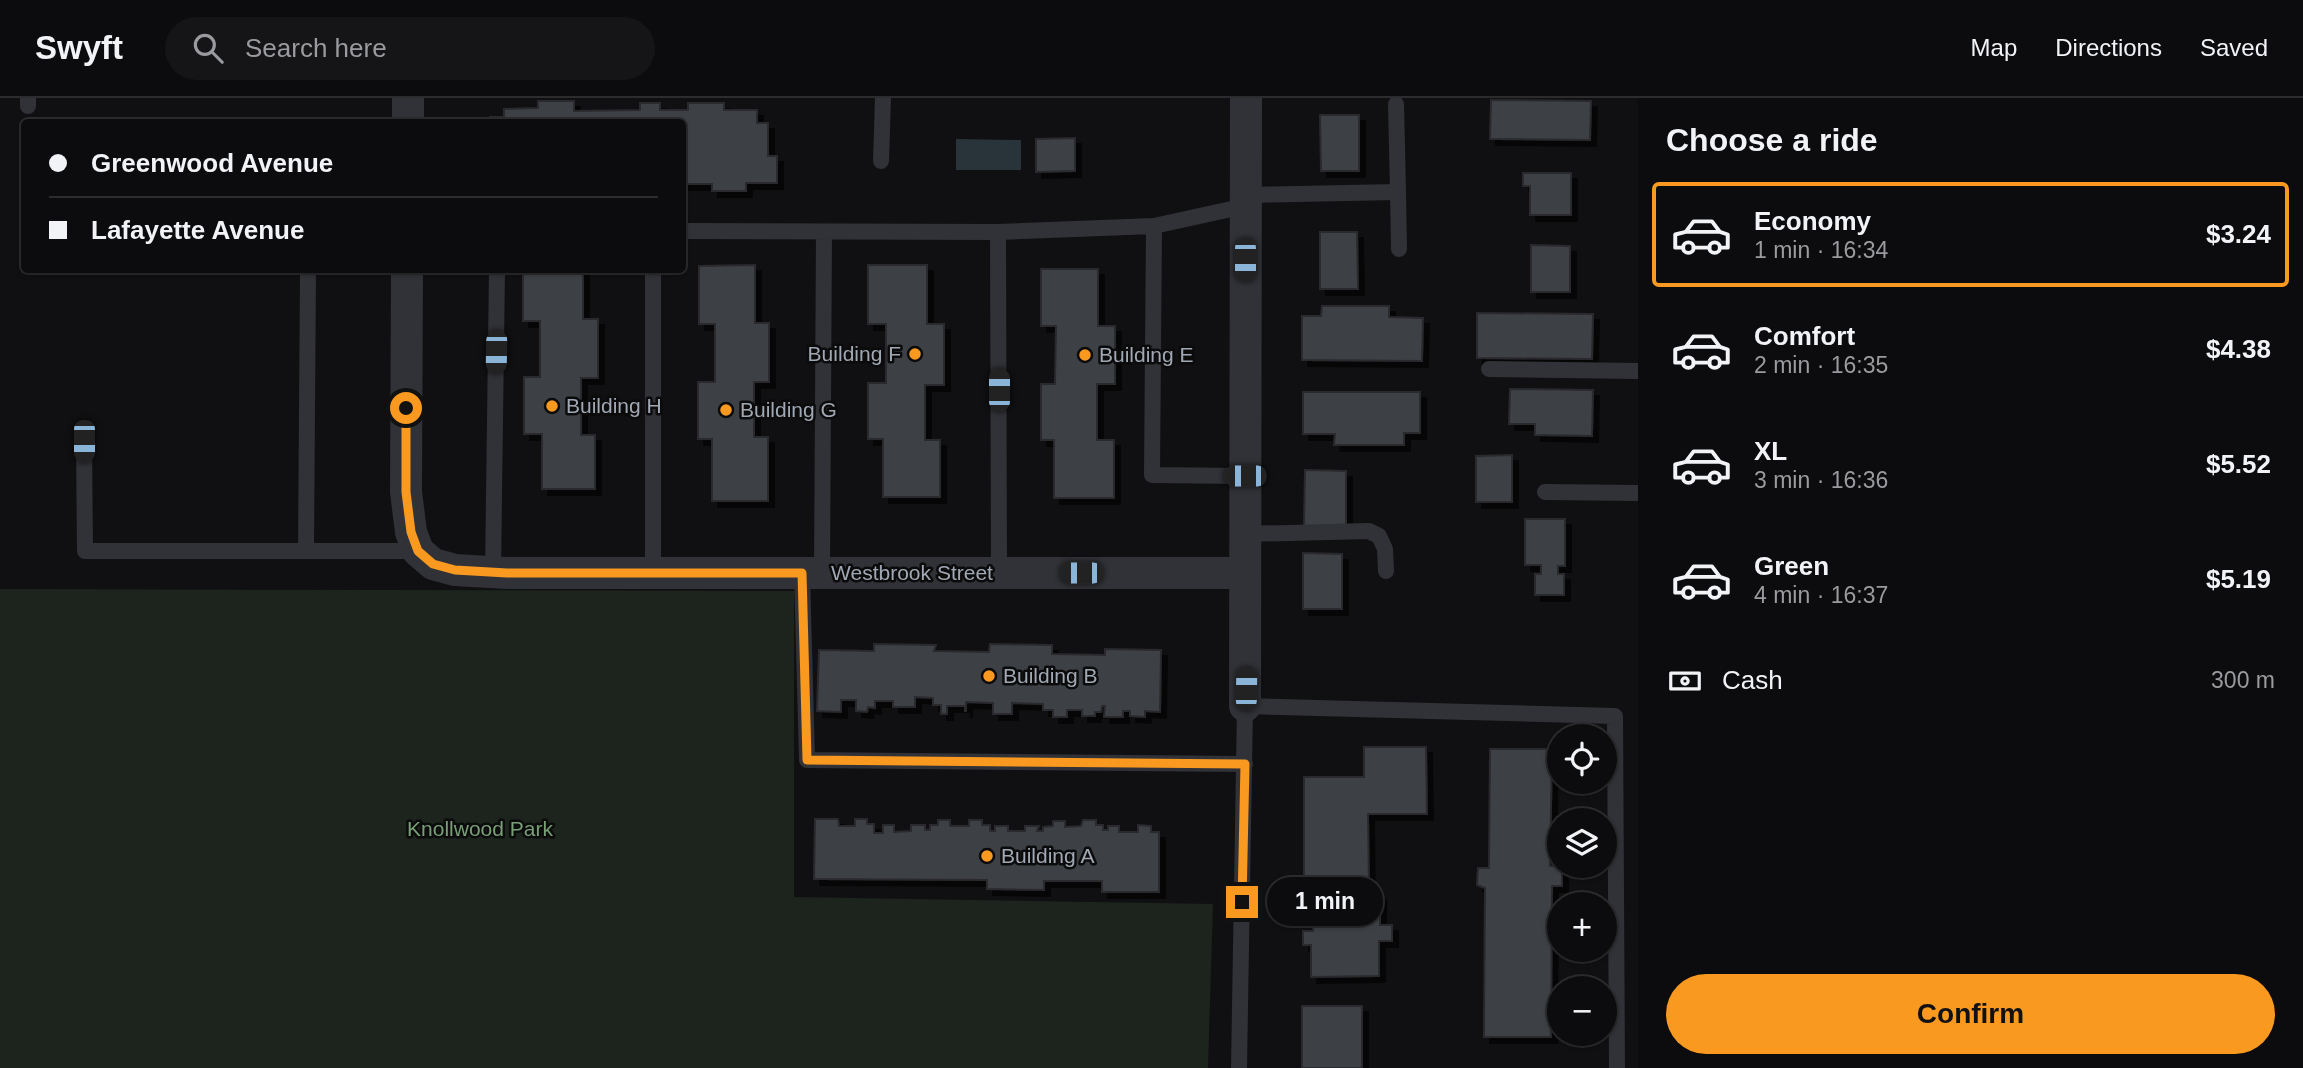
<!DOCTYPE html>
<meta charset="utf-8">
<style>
body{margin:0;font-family:Arial,sans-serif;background:#151517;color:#f1f3f6;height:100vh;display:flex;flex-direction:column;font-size:26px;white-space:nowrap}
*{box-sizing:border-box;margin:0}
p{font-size:23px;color:#9a9b9e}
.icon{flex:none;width:38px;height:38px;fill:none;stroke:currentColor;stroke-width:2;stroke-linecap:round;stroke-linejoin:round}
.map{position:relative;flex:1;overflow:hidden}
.details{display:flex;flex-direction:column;background:#0c0c0e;width:665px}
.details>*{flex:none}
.guide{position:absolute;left:21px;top:21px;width:665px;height:154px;border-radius:7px;box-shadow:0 2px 5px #0004,0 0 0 2px #2c2c2e;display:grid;align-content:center;height:154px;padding:0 28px;background:#0c0c0e}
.buttons{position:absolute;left:1547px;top:626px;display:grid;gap:14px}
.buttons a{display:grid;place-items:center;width:70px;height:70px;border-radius:50%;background:#0c0c0e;box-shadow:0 2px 5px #0004,0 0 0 2px #2c2c2e;font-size:35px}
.end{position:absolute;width:32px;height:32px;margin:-16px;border:9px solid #f99920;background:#111;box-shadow:0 0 0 4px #111}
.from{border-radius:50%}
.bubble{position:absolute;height:49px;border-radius:24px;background:#0c0c0e;box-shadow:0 2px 5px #0004,0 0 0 2px #2c2c2e;font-size:23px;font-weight:700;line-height:49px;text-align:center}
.car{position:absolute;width:21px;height:42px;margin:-21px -10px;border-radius:9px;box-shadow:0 0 5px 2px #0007;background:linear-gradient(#222 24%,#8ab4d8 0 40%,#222 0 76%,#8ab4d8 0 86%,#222 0)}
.guide b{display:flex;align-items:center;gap:24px;height:66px;font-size:26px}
.guide b+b{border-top:2px solid #2c2c2e}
.guide i{width:18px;height:18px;background:#f1f3f6}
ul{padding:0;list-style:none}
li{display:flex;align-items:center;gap:21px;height:105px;margin:0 14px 10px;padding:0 14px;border:4px solid transparent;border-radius:7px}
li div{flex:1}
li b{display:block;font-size:26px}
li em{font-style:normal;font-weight:700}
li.current{border-color:#f99920}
li>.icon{width:63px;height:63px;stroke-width:1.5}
h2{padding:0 28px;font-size:32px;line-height:84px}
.pay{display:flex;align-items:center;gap:18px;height:77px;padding:0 28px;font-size:26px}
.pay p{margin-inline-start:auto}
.primary-button{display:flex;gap:14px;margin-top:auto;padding:14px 28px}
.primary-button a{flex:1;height:80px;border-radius:42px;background:#f99920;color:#111;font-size:28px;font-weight:700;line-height:80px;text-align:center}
header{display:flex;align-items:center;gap:42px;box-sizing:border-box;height:98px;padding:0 35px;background:#0c0c0e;border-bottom:2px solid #2c2c2e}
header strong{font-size:33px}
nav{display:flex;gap:38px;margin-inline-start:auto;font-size:24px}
.search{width:490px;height:63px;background:#151517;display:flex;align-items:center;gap:18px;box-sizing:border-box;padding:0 24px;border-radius:38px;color:#9a9b9e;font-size:26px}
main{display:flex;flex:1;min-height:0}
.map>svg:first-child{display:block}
</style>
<header>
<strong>Swyft</strong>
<div class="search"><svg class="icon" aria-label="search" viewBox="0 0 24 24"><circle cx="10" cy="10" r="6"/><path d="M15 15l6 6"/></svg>Search here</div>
<nav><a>Map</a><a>Directions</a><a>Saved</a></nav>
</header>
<main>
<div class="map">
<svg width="1638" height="970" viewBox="0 0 1638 970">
<defs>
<filter id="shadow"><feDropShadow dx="6" dy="6" stdDeviation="0" flood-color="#0009"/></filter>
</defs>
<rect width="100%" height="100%" fill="#101012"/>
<path fill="#1c241d" d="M0,491L794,493V799L1213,806L1208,970H0Z"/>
<path fill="#29343a" d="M956,41L1021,42V72H956Z"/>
<path fill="#3e4045" stroke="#2a2a2e" stroke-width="2" filter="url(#shadow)" d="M1491,2L1591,3L1590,42L1490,41Z
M538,3H574V13L640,12V5H660V12H688V5H724V12H757V25H768V58H777V85H746V93H712V86H682V24H490V19H504V11L538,10Z
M1320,17H1359V73H1321Z
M1075,40V73L1036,74V41Z
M1523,75H1571V117H1530V88H1523Z
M1320,134H1357L1358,191H1320Z
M1531,147L1570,148V194H1531Z
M755,167V225H769V284H754V339H768V403H712V341H698V284H715V226H699V168Z
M868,167H927V226H944V287H925V342H940V399H883V341H868V285H886V226H868Z
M1041,171H1098V228H1115V286H1097V342H1114V400H1054V342H1041V286H1055L1056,228H1041Z
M523,172H583V221H598V280H581V337H595V391H542V336H524V279H540V223H523Z
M1322,208H1389V219L1423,220L1422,263L1302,262V218H1321Z
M1477,215L1593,216L1592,261L1477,260Z
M1510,291L1593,292L1592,338L1535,337V326H1509Z
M1303,294H1420V335H1404V347H1334L1335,336H1303Z
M1512,357V404H1476V358Z
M1305,372L1346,373V430H1304Z
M1525,421H1565V468H1558V476H1564V497H1535V476H1541V467H1525Z
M1303,455L1342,456V511H1303Z
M874,546L936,547L934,553L989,554L990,546L1052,547V556L1105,557V551L1161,552L1160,614L1145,613V619L1130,618V613H1123V619H1104L1105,608H1102L1101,614H1095V618H1082V612H1067V619H1053V612H1043V606L1012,605V616H993V605L966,604V613H965V608H947V616H941V607H933V600L915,599V609H893V603H875V610L868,609L867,614L856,613V602H841V614L817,613L819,552L874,553Z
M1364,649H1426L1427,716H1368L1369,796H1380V827H1392V843H1379V878L1311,879V847H1303V833H1313V802H1304V679H1364Z
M1490,651H1552L1550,768H1562V788H1552L1551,939H1484L1485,790L1477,787L1478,770H1489Z
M815,721H838L839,728H855V721H867V726H874V735H883V727H894V734L911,733V727H925V732H930V727H938V722H950V728H969V722H982V727H990V733H995V728H1008V733H1025V728H1039L1037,733H1043V729L1053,728V723H1065V729L1081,728L1083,722H1096V727H1103V732H1108V728H1119V734H1138V727L1151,728V734H1159V794H1102V783H1044V792L987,791V782L814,781Z
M1302,908H1362V970H1302Z"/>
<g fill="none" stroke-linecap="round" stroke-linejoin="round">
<path stroke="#313237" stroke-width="16" d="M1396,6L1398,94
M28,8V0
M881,63L883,0
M1245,97L1398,94L1399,151
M1154,128L1152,377L1245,378
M682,133L998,134L1154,128L1245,108
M998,134L999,475
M1489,271L1638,273
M84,343L85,453H418
M1545,394L1638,395
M1245,436L1369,433L1379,438L1385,451L1386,473
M306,453L308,172
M493,474L497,172
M653,475V172
M802,475L807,662L1245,666
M822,475L824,134
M1239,970L1245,608L1615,618L1617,970"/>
<path stroke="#313237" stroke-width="32" d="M408,24V0
M407,172L406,394L411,434L418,453L433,466L455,472L507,475H1245
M1245,608L1246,0"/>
</g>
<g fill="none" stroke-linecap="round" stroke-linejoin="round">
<path stroke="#f99920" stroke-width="9" d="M406,310V394L411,434L418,453L433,466L455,472L507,475H802L807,662L1245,666L1242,804"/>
</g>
<g fill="#f99920" stroke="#0b0b0c" stroke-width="2.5">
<circle cx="915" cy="256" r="7"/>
<circle cx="1085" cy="257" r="7"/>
<circle cx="552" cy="308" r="7"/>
<circle cx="726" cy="312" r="7"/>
<circle cx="989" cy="578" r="7"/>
<circle cx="987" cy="758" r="7"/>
</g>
<g text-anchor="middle" stroke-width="5" stroke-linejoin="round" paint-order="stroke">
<g font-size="21" fill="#a0a8b3" stroke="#0b0b0c" text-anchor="start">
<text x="901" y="263" text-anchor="end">Building F</text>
<text x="1099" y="264">Building E</text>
<text x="566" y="315">Building H</text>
<text x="740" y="319">Building G</text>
<text x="1003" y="585">Building B</text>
<text x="1001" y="765">Building A</text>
</g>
<g font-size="21" fill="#a0a8b3" stroke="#0b0b0c">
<text x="912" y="482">Westbrook Street</text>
</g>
<g font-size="21" fill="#789f76" stroke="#0b0b0c">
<text x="480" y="738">Knollwood Park</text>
</g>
</g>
</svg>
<div class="buttons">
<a><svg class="icon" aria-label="locate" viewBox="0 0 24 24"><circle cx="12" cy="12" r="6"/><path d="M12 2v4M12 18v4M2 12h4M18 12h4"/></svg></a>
<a><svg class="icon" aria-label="layers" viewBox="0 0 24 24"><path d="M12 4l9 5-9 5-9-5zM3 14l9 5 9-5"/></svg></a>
<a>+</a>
<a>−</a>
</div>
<i class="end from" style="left:406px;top:310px"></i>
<i class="end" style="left:1242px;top:804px"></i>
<div class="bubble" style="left:1267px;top:779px;width:116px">1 min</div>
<i class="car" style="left:1245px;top:162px;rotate:180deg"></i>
<i class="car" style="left:496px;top:254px;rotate:181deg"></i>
<i class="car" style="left:999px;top:292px;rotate:0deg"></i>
<i class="car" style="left:84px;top:343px;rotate:180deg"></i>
<i class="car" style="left:1245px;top:378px;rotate:270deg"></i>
<i class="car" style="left:1081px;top:475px;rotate:270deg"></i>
<i class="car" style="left:1246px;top:591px;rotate:1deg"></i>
<div class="guide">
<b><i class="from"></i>Greenwood Avenue</b>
<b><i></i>Lafayette Avenue</b>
</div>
</div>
<section class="details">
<h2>Choose a ride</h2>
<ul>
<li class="current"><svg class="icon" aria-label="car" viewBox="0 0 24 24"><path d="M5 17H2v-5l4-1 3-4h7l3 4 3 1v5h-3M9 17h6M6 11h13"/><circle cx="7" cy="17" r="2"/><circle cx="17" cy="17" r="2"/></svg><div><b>Economy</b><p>1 min · 16:34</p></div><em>$3.24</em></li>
<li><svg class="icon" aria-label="car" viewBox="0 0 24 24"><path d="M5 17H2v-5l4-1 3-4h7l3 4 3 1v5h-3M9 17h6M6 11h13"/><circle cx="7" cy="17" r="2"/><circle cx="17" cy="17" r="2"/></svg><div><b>Comfort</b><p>2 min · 16:35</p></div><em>$4.38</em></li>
<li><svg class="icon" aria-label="car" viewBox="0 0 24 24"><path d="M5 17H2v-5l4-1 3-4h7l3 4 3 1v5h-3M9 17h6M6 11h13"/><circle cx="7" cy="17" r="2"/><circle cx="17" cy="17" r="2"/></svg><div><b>XL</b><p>3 min · 16:36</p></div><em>$5.52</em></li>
<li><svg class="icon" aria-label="car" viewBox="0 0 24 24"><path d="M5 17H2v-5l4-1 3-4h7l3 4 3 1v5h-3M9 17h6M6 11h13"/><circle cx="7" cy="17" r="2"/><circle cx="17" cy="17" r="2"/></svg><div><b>Green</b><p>4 min · 16:37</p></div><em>$5.19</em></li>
</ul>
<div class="pay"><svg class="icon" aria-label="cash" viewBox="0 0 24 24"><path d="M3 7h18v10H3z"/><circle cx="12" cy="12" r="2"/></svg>Cash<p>300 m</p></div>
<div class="primary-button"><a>Confirm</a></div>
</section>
</main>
